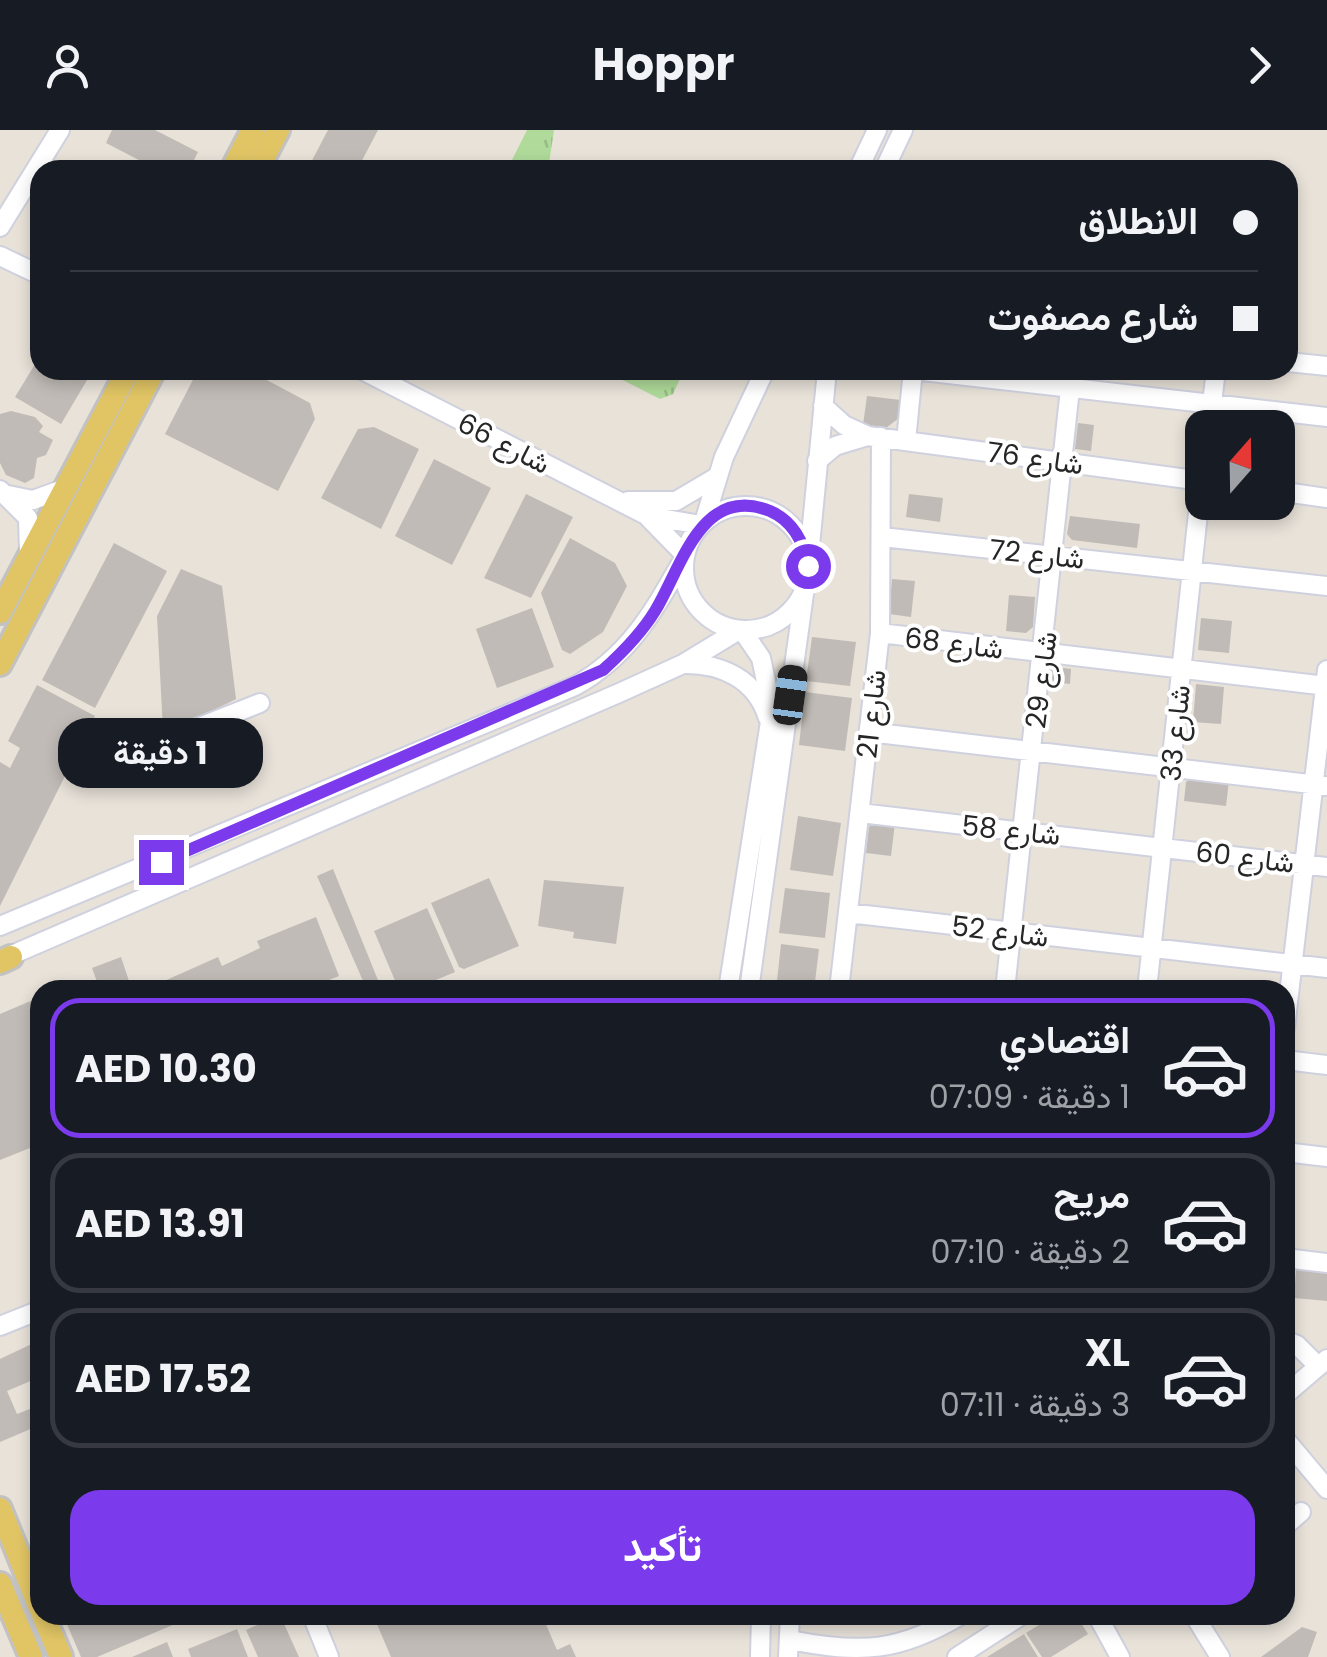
<!DOCTYPE html>
<html lang="ar">
<meta charset="utf-8">
<style>
body{margin:0;font-family:Poppins,Vazirmatn,sans-serif;background:#20242c;color:#f1f3f6;direction:rtl;height:100vh;display:flex;flex-direction:column;font-size:38px;white-space:nowrap}
*{box-sizing:border-box;margin:0}
p{font-size:32px;color:#9ea1a6}
.icon{flex:none;width:55px;height:55px;fill:none;stroke:currentColor;stroke-width:2;stroke-linecap:round;stroke-linejoin:round}
.map{position:relative;flex:1;overflow:hidden;direction:ltr}
.side{position:absolute;left:30px;top:850px;width:1265px;height:645px;display:flex;flex-direction:column;background:#171b24;border-radius:30px;box-shadow:0 5px 15px #0003;direction:rtl}
.side>*{flex:none}
.hud{position:absolute;left:30px;top:30px;width:1268px;height:220px;border-radius:30px;box-shadow:0 5px 15px #0003;direction:rtl;display:grid;align-content:center;height:220px;padding:0 40px;background:#171b24}
.needle{width:65px;rotate:20deg}
.tools{position:absolute;left:1185px;top:280px;display:grid;gap:20px}
.tools a{display:grid;place-items:center;width:110px;height:110px;border-radius:20px;background:#171b24;box-shadow:0 5px 15px #0003;font-size:50px}
.end{position:absolute;width:45px;height:45px;margin:-22px;border:12px solid #7c3aed;background:#fff;box-shadow:0 0 0 5px #fff}
.from{border-radius:50%}
.bubble{position:absolute;height:70px;border-radius:30px;background:#171b24;box-shadow:0 5px 15px #0003;font-size:32px;font-weight:700;line-height:70px;text-align:center;direction:rtl}
.car{position:absolute;width:30px;height:60px;margin:-30px -15px;border-radius:12px;box-shadow:0 0 8px 2px #0007;background:linear-gradient(#222 24%,#8ab4d8 0 40%,#222 0 76%,#8ab4d8 0 86%,#222 0)}
.hud b{display:flex;align-items:center;gap:35px;height:95px;font-size:38px}
.hud b+b{border-top:2px solid #363941}
.hud i{width:25px;height:25px;background:#f1f3f6}
ul{padding:18px 0 0;list-style:none}
li{display:flex;align-items:center;gap:30px;height:140px;margin:0 20px 15px;padding:0 20px;border:5px solid #363941;border-radius:30px}
li div{flex:1}
li b{display:block;font-size:38px}
li em{font-style:normal;font-weight:700}
li.on{border-color:#7c3aed}
li>.icon{width:90px;height:90px;stroke-width:1.5}
.button{display:flex;gap:20px;margin-top:auto;padding:20px 40px}
.button a{flex:1;height:115px;border-radius:30px;background:#7c3aed;color:#fff;font-size:40px;font-weight:700;line-height:115px;text-align:center}
header{display:flex;justify-content:space-between;align-items:center;height:130px;padding:0 40px;background:#171b24;font-size:45px;font-weight:700}
.map>svg:first-child{display:block}
</style>
<header><svg class="icon" aria-label="forward" viewBox="0 0 24 24"><path d="M9 5l7 7-7 7"/></svg>Hoppr<svg class="icon" aria-label="person" viewBox="0 0 24 24"><circle cx="12" cy="8" r="4"/><path d="M4 21q1-7 8-7t8 7"/></svg></header>
<div class="map">
<svg width="1327" height="1527" viewBox="0 0 1327 1527">
<defs>
<pattern id="grass-tufts" width="24" height="20" patternUnits="userSpaceOnUse" patternTransform="scale(2.5)"><rect width="24" height="20" fill="#afda9a"/><path d="M3 7l-1-3M5 7V3M7 7l1-3M15 17l-1-3M17 17v-4M19 17l1-3" fill="none" stroke="#96bb85"/></pattern>
</defs>
<rect width="100%" height="100%" fill="#e8e2d9"/>
<path fill="url(#grass-tufts)" d="M527,0H554L548,40H507Z
M603,240L679,249L684,240L673,264L660,269Z"/>
<path fill="#c0bbb6" d="M112,0H155L198,22L189,40H158L106,13Z
M328,0H378L357,40H307Z
M40,226V240H93L61,294L15,267Z
M198,240H248L310,273L315,289L278,361L165,304Z
M867,266L901,270L899,288L886,298L863,295Z
M11,281L35,287L43,296L39,302L53,310L46,325L37,328L34,348L25,353L6,345L0,333V284Z
M1078,293L1094,295L1091,321L1075,319Z
M374,297L419,319L381,399L321,368L358,299Z
M434,329L491,358L452,435L395,406Z
M526,364L573,387L531,468L484,448Z
M909,364L943,368L940,392L906,387Z
M1070,386L1140,394L1137,418L1072,410L1067,404Z
M570,408L615,433L627,456L603,502L570,524L562,520L541,463Z
M114,413L167,441L95,578L42,550Z
M181,439L222,456L236,569L176,599L163,600L157,486Z
M892,449L915,451L911,487L889,484Z
M1009,465L1035,467L1033,497L1026,503L1006,501Z
M532,478L554,537L497,558L476,499Z
M1201,488L1232,491L1229,523L1198,520Z
M812,507L856,512L850,556L806,551Z
M1048,536L1071,539L1070,554L1046,551Z
M1196,554L1224,557L1221,594L1193,592Z
M37,555L95,586L0,776V632L10,638L20,618L8,611Z
M805,562L852,568L845,621L799,615Z
M1192,647L1229,651L1226,676L1184,671L1186,652Z
M798,686L841,693L833,746L790,740Z
M876,691L895,693L891,726L866,723L869,697Z
M333,739L382,860H367L317,746Z
M489,748L519,816L464,839L459,837L431,773Z
M544,750L624,757L616,814L573,808L574,802L538,796Z
M785,758L830,763L825,808L779,803Z
M427,778L455,842L412,860H399L374,801Z
M316,787L339,846L305,860H165L162,852L218,827L222,836L260,818L257,811Z
M781,814L819,819L814,860H776Z
M121,827L132,860H100L92,838Z
M40,867V1014L0,1030V884Z
M1296,1140L1327,1143V1171L1294,1168Z
M40,1210V1247L7,1261L17,1284L40,1275V1295L0,1312V1229Z
M84,1485H171L175,1494L97,1527H81L66,1492Z
M280,1485L299,1527H258L246,1500Z
M373,1485H542L557,1520L570,1514L576,1527H391Z
M1055,1485H1076L1088,1504L1051,1527H1042L1026,1503Z
M1302,1497L1317,1502L1308,1527H1261Z
M237,1499L248,1527H191L188,1519Z
M1024,1504L1038,1527H987Z
M167,1512L173,1527H132Z"/>
<g fill="none" stroke-linecap="round" stroke-linejoin="round">
<defs>
<path id="minor" d="M858,40L877,0
M884,40L903,0
M0,97L60,0
M0,126L40,145
M1288,232L1327,236
M362,240L646,385L685,425
M914,240L1327,287
M823,276L844,295L868,306L1202,351
M1209,298L1216,240
M906,311L913,240
M817,331L835,316L868,306
M0,360L28,388L29,422
M1278,361L1327,368
M8,365L33,370L66,358
M628,371H676L715,348
M684 438a62 62 0 1 1 124 0a62 62 0 1 1-124 0Z
M648,386L701,395
M704,392L724,327L765,240
M882,407L1327,456
M809,426L827,240
M880,503L1327,556
M683,534C721,533 756,549 768,588
M869,602L1327,656
M156,614L260,573
M860,683L1327,737
M848,783L1327,838
M0,796L575,556C630,525 653,482 684,428
M0,830L619,563L683,534L739,500
M728,860L772,579L761,528L742,500
M749,860L805,457
M839,860L880,503L881,307
M1005,860L1072,240
M1147,860L1202,346
M1285,898L1327,540
M1285,930L1327,935
M1285,1022L1327,1027
M1285,1128L1327,1133
M0,1196L40,1180
M1285,1210L1297,1215L1318,1236
M1285,1265L1327,1229
M1285,1309L1327,1359
M1285,1396L1301,1382
M312,1485L329,1527
M1097,1485L1120,1527
M1194,1485L1220,1527
M790,1510C861,1524 899,1522 961,1485
M760,1527L761,1485
M788,1527L790,1485
M957,1527L1022,1485"/>
<path id="major" d="M232,40L253,0
M257,40L278,0
M0,482L128,240
M0,534L154,240
M0,832L11,827
M0,1379L40,1478
M0,1454L31,1527
M43,1485L61,1527"/>
</defs>
<use href="#minor" stroke="#cfd1de" stroke-width="22"/>
<use href="#major" stroke="#c2c2c2" stroke-width="28"/>
<use href="#minor" stroke="#fff" stroke-width="18"/>
<use href="#major" stroke="#e1c565" stroke-width="22"/>
</g>
<g fill="none" stroke-linecap="round" stroke-linejoin="round">
<path stroke="#7c3aed" stroke-width="12" d="M161,732L603,540C623,522 641,504 655,481C681,439 701,353 770,381C793,391 804,413 808,436"/>
</g>
<g text-anchor="middle" stroke-width="8" stroke-linejoin="round" paint-order="stroke">
<g font-size="28" fill="#262626" stroke="#fff">
<text transform="translate(504 313) rotate(27)" y="10">شارع 66</text>
<text transform="translate(1035 328) rotate(8)" y="10">شارع 76</text>
<text transform="translate(1037 424) rotate(6)" y="10">شارع 72</text>
<text transform="translate(954 513) rotate(7)" y="10">شارع 68</text>
<text transform="translate(1041 550) rotate(-83)" y="10">شارع 29</text>
<text transform="translate(871 584) rotate(-84)" y="10">شارع 21</text>
<text transform="translate(1175 603) rotate(-84)" y="10">شارع 33</text>
<text transform="translate(1011 700) rotate(6)" y="10">شارع 58</text>
<text transform="translate(1245 727) rotate(7)" y="10">شارع 60</text>
<text transform="translate(1000 801) rotate(7)" y="10">شارع 52</text>
</g>
</g>
</svg>
<div class="tools">
<a><svg class="needle" viewBox="-14 -14 28 28"><path d="M0-13l5 13h-10z" fill="#e53935"/><path d="M0 13l5-13h-10z" fill="#9ea1a6"/></svg></a>
</div>
<i class="end from" style="left:808px;top:436px"></i>
<i class="end" style="left:161px;top:732px"></i>
<div class="bubble" style="left:58px;top:588px;width:205px">1 دقيقة</div>
<i class="car" style="left:790px;top:565px;rotate:8deg"></i>
<div class="hud">
<b><i class="from"></i>الانطلاق</b>
<b><i></i>شارع مصفوت</b>
</div>
<section class="side">
<ul>
<li class="on"><svg class="icon" aria-label="car" viewBox="0 0 24 24"><path d="M5 17H2v-5l4-1 3-4h7l3 4 3 1v5h-3M9 17h6M6 11h13"/><circle cx="7" cy="17" r="2"/><circle cx="17" cy="17" r="2"/></svg><div><b>اقتصادي</b><p>1 دقيقة · 07:09</p></div><em>AED 10.30</em></li>
<li><svg class="icon" aria-label="car" viewBox="0 0 24 24"><path d="M5 17H2v-5l4-1 3-4h7l3 4 3 1v5h-3M9 17h6M6 11h13"/><circle cx="7" cy="17" r="2"/><circle cx="17" cy="17" r="2"/></svg><div><b>مريح</b><p>2 دقيقة · 07:10</p></div><em>AED 13.91</em></li>
<li><svg class="icon" aria-label="car" viewBox="0 0 24 24"><path d="M5 17H2v-5l4-1 3-4h7l3 4 3 1v5h-3M9 17h6M6 11h13"/><circle cx="7" cy="17" r="2"/><circle cx="17" cy="17" r="2"/></svg><div><b>XL</b><p>3 دقيقة · 07:11</p></div><em>AED 17.52</em></li>
</ul>
<div class="button"><a>تأكيد</a></div>
</section>
</div>
